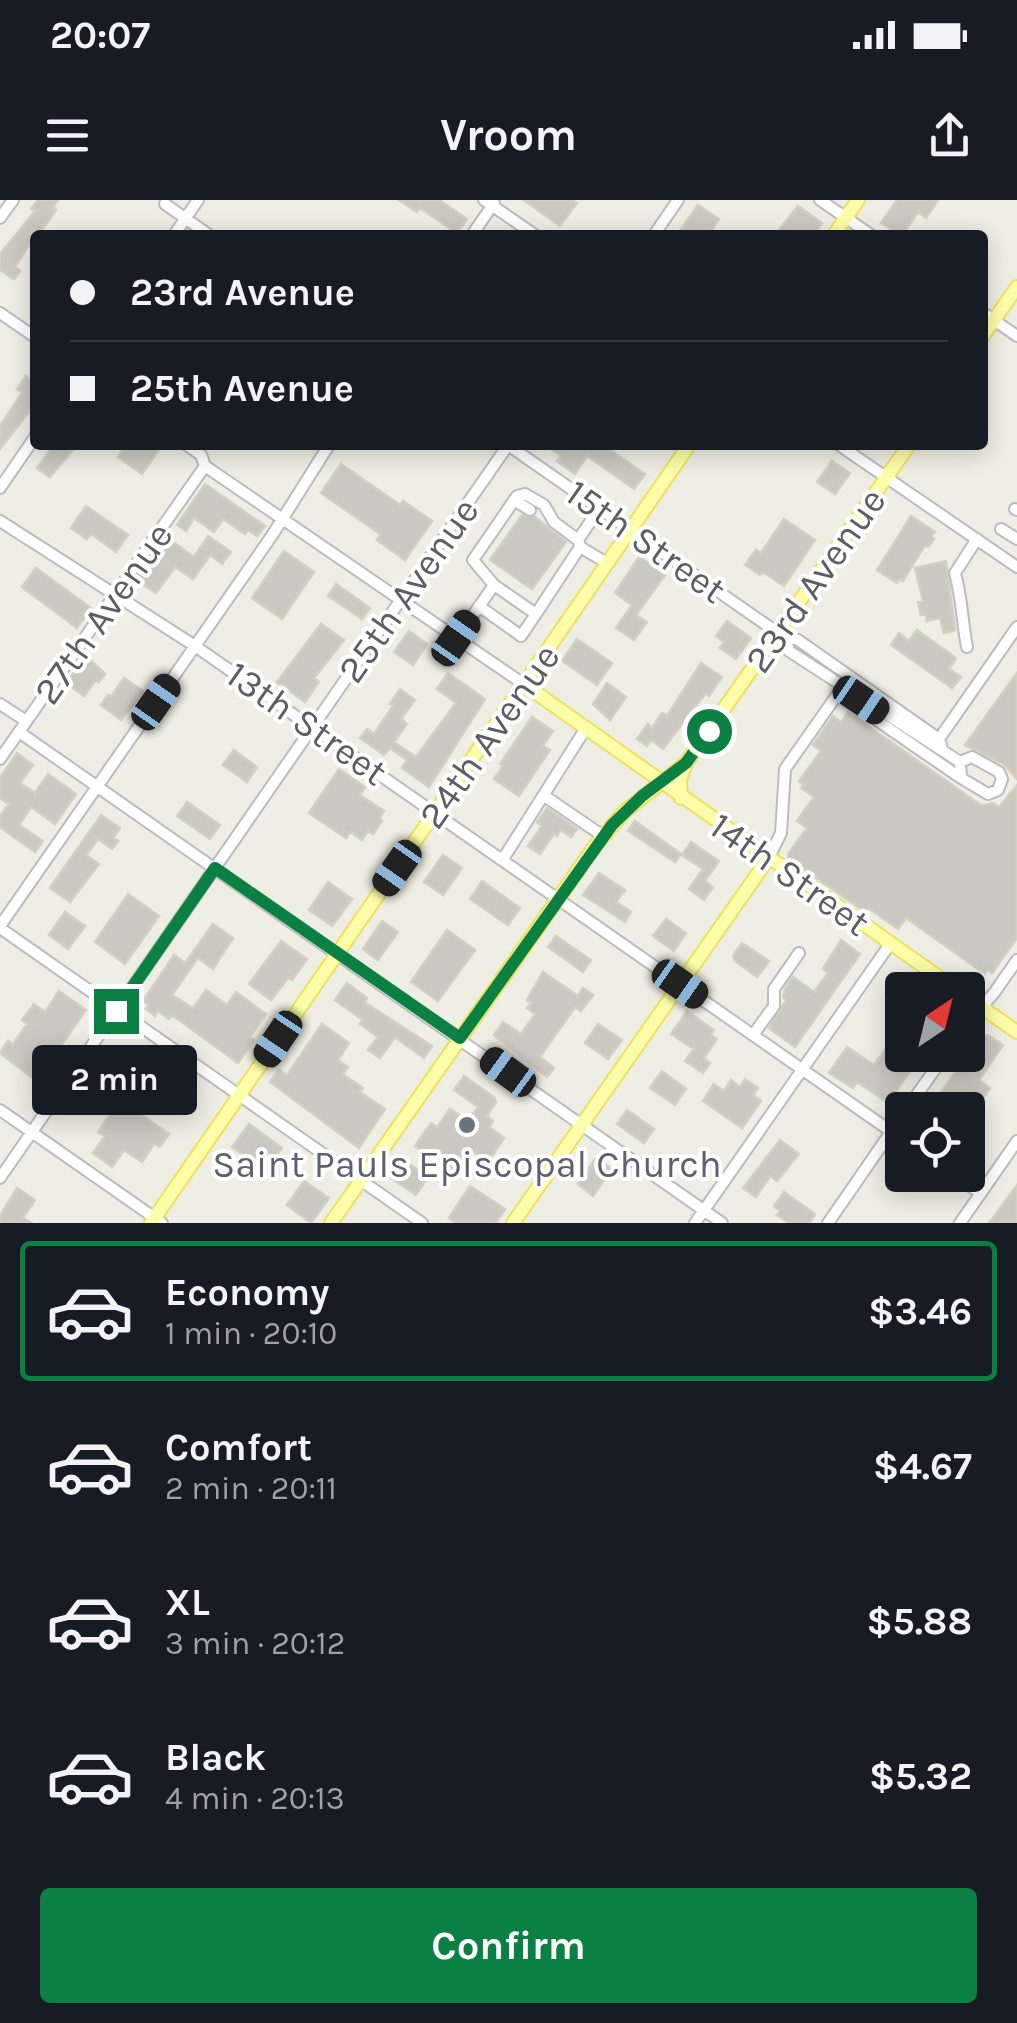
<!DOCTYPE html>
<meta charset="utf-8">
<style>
body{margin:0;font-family:Karla,sans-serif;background:#242831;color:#f1f3f6;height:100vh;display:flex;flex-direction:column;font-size:38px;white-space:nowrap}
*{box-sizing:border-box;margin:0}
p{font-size:32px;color:#9ea1a6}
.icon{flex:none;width:55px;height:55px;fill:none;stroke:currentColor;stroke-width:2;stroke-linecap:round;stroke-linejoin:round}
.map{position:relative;height:1023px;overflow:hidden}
.sheet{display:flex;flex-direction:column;background:#171b24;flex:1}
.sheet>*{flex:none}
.guide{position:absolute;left:30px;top:30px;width:958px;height:220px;border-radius:10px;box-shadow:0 5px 25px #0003;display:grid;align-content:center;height:220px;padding:0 40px;background:#171b24}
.needle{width:65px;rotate:35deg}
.fabs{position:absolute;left:885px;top:772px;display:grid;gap:20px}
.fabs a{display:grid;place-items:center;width:100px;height:100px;border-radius:10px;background:#171b24;box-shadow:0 5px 25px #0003;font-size:50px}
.end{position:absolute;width:45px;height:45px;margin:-22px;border:12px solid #0b8043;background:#fff;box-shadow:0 0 0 5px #fff}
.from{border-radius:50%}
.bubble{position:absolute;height:70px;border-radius:10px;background:#171b24;box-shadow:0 5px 25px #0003;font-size:32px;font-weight:700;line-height:70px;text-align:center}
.car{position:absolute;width:30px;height:60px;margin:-30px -15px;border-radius:12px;box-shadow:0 0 8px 2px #0007;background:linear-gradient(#222 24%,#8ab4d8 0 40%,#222 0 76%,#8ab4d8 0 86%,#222 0)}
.guide b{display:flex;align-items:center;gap:35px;height:95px;font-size:38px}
.guide b+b{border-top:2px solid #363941}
.guide i{width:25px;height:25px;background:#f1f3f6}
ul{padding:18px 0 0;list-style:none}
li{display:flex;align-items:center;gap:30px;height:140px;margin:0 20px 15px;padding:0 20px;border:5px solid transparent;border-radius:10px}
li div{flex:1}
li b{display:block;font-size:38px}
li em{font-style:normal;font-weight:700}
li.active{border-color:#0b8043}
li>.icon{width:90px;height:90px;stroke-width:1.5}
.cta{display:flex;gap:20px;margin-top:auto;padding:20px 40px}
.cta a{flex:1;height:115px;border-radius:10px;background:#0b8043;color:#fff;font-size:40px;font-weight:700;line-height:115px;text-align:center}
.status{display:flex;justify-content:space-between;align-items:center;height:70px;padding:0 50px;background:#171b24;direction:ltr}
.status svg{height:28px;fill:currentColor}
header{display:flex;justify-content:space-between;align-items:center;height:130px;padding:0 40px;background:#171b24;font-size:45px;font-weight:700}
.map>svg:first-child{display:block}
</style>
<div class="status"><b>20:07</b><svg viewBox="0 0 49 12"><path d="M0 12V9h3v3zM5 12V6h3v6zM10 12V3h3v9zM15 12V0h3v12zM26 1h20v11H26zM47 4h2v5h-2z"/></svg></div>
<header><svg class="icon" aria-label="menu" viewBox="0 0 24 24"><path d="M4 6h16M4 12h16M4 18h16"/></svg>Vroom<svg class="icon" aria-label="share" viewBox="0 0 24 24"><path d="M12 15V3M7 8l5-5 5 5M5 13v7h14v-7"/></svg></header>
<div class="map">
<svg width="1017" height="1023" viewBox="0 0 1017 1023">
<rect width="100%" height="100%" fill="#eeeee4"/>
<path fill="#cac8c1" stroke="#d3d0c2" stroke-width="2.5" d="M38,0H58L53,7L56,10L42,30L48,35H35L15,67L20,71L14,79L0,70V54L35,11L31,9Z
M399,0H439L467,19L457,33L420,8L417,12Z
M524,0H572L577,3L560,26Z
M897,0H938L926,18L918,12L902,35L881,23Z
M698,5L719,19L708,35H677Z
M798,6L822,23L814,35H775Z
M26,176L35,182V204L0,249V226L22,193L17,189Z
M54,245H77L50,277L37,268Z
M126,245H149L158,251L142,274L118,257Z
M545,245H603L645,274L634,289L587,256L575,274L557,261L561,256Z
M832,261L850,273L835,294L817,282Z
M341,264L400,305L403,301L432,321L405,360L377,340L380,334L321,293Z
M205,284L265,326L257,336L248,330L245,334L223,319L214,332L194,318L186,331L177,325Z
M86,306L128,335L116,352L91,334L87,339L71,328Z
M522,315L535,317L566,342L532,389L490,360Z
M911,316L935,332L931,337L934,339L928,347L925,345L903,381L900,379L897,383L877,370Z
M784,319L815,340L784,386L763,372L760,375L745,365L756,350L761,353Z
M208,336L231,352L222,364L210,355L193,379L175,367L156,393L136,380L166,337L194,357Z
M284,351L314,372L282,419L252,398Z
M639,357L665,375L636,415L647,422L634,440L616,428L632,405L615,393Z
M946,361L955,430L944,433L940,418L927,421L926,414L921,415L918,402L923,401L915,368Z
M36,368L91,408L77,428L22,387Z
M336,384L370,408L362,419L328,396Z
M727,421L751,438L736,459L720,448L724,442L716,436Z
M321,424L344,440L314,478L319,482L305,502L277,482Z
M917,430L956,458L949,469L961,477L952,488L891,445L899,433L909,441Z
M409,431L427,444L413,465L394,452Z
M577,439L612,463L597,485L562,461Z
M86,456L105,474L99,482L96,480L84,496L66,483Z
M701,463L722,477L709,496L706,493L663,549L651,540L647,546L637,539L648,524L652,528L662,513L667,516Z
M448,473L485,499L429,587L402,568L407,560L390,548L384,555L360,538L367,529L374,534L393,506L390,504L400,489L415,500L401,519L407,524L394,542L416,557L456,503L437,489Z
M1017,473V579L1003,564L965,545Z
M124,478L143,491L121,520L101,505L108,495L111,497Z
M607,483L626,497L610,520L593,504Z
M848,512L982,606L993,603L999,607L1017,585V738L992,773L988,770L985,774L906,718L898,729L868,708L865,712L789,659L788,654L807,628L797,621L814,597L801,588L804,585L799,581L821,551L813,545L833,516L841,522Z
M532,517L553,531L543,546L550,550L519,596L494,579L503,566L500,564Z
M234,550L257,567L247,582L223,565Z
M17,553L33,565L20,583L35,593L48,574L76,594L55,624L31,607L19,625L43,641L35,652L0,627V616L9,604L0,598V578Z
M339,569L365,587L360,595L384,611L379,618L382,621L373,634L368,631L362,640L351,632L346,638L309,613Z
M187,602L220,625L210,639L177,616Z
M547,608L577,629L571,637L561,630L557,636L554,634L540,654L528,646L542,626L537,622Z
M101,615L120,628L113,638L118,641L112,649L98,639L86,655L99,664L70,702L50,688Z
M635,621L681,654L675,662L628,631Z
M691,642L719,661L705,681L713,687L704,700L689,689L703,669L682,655Z
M443,655L462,668L443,695L424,682Z
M599,673L625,690L616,702L631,712L625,722L583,695Z
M482,681L520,708L508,725L470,699Z
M328,682L352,699L332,726L309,710Z
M128,694L159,716L125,764L95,742Z
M65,712L85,726L68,749L49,735Z
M666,719L686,733L674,751L653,736Z
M382,721L398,732L378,760L363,749Z
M213,724L233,738L213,769L198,758L172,795L193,808L206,790L227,805L236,792L266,814L250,837L254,840L238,863L172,815L169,819L158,811L155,816L146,809L149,805L143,801L174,755L185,763Z
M447,730L475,750L438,801L411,782Z
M556,736L591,760L583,772L548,747Z
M841,740L860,754L795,847L769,828L786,800L783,797L785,789L793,777L814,792L828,773L823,769Z
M281,741L307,759L292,780L288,778L271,800L249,784Z
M742,743L769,761L757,777L735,761L733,756Z
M543,772L578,796L583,788L593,795L581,811L575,807L540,857L554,868L547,877L494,835L503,822L521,834L535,814L527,808L531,803L527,800Z
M347,783L367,798L364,802L432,846L424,858L395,837L380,858L368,850L378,837L360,824L363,820L335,800Z
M59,791L86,810L36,881L0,853L8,841L13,844L27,824L22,820L34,804L45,812Z
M687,811L714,830L711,835L717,839L704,858L710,863L703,873L685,861L694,849L671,834Z
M322,824L349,843L338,860L348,867L343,874L363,888L360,892L385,909L359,948L270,882L279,870L287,875Z
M598,824L622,840L608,859L585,843Z
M902,826V855H921L888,903L857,882L853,888L829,873L847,847L874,865Z
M988,835L1003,845L979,880L990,888L968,920V910H938L932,905L981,836Z
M662,871L686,889L675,905L650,888Z
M464,876L494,897L496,902L487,916L493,921L489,927L504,938L488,962L469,949L453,972L415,946L431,923L437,927L450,909L468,921L478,907L454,890Z
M745,879L758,888L753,895L761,901L742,928L703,901L714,884L724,891L731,880L740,887Z
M120,900L169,934L160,947L154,944L142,962L124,950L112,967L93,953L105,936L98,932Z
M627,910L654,929L644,943L617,924Z
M249,924L282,948L273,959L266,953L257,965L232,947Z
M780,940L799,954L777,981L770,976L756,997L743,988Z
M401,958L428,977L416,995L388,976Z
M596,958L612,969L593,996L578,984Z
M304,981L329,998L311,1023L287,1005Z
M1017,985V1023H989Z
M470,986L505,1009L496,1023H456L449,1018Z
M17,988L35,1000L23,1018L31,1023H0V1016Z
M784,992L815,1014L809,1023H789L777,1015L780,1011L774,1006Z"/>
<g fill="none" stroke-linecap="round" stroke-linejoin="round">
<defs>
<path id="minor" d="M484,0L535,35
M820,0L871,35
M165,4L209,35
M0,18L13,0
M174,35L198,0
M472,35L494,3
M654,35L678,0
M982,112L1017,136
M0,113L35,137
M187,245L201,255L205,266L525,485
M508,245L778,433L798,440L939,539L942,549
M839,245L1017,367
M0,288L35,237
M514,300L530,310
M1015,309L1017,310
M0,321L195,446L902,939
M1001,329L1017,339
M580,346L578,340L599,309
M494,385L473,360L517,296L525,294L544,305L554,322L578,340
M536,414L580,347L607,363
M457,438L494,385L536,414L521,436L479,406
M785,438L789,451L960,562
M967,447C962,421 962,398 955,373L977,339
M0,504L26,521
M880,512L878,521L961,578
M19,532L722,1023
M939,539L1017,427
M972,557L999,572L1002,579L998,590L988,594L961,578L960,562Z
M0,559L205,266
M546,597L603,636
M503,659L586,528
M768,659L781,633L785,569L844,485
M0,726L273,334L329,245
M0,728L422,1023
M968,822L994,793L1017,760
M753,835L774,806V789L799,753
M0,910L162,1023
M906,910L945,855
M954,975L980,993
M0,978L508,245
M695,1023L890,744
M828,1023L902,916
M960,1023L1017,941"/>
<path id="major" d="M834,35L858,0
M982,137L1017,87
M525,485L957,790
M681,598L680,580L686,563L909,245
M968,798L1017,832
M151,1023L689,245
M331,1023L595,646L624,612L686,563
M513,1023L768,659"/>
</defs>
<use href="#minor" stroke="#bbbcc2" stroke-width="14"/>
<use href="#major" stroke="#efe05b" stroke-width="16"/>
<use href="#minor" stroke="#fff" stroke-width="10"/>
<use href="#major" stroke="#fcfea9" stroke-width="12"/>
</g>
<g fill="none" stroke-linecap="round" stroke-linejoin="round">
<path stroke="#0b8043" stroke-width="12" d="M116,811L215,668L460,838L612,625L642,596L686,563L709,531"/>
</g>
<circle fill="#6b7280" stroke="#fff" stroke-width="4" cx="467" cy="925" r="10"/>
<g text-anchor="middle" stroke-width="8" stroke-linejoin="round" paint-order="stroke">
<g font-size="38" fill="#5c5e64" stroke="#fff">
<text transform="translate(646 341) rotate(35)" y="13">15th Street</text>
<text transform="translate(815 380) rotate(-55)" y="13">23rd Avenue</text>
<text transform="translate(408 390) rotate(-55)" y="13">25th Avenue</text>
<text transform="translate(103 413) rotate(-55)" y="13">27th Avenue</text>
<text transform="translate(307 523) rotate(35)" y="13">13th Street</text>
<text transform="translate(489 536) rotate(-55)" y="13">24th Avenue</text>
<text transform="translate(790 674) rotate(35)" y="13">14th Street</text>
</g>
<g font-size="38" fill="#5b616d" stroke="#fff">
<text x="467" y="977">Saint Pauls Episcopal Church</text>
</g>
</g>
</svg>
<div class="fabs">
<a><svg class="needle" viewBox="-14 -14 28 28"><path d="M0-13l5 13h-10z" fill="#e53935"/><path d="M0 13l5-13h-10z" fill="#9ea1a6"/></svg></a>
<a><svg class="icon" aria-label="locate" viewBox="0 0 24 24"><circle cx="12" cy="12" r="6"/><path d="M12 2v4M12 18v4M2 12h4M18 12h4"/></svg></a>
</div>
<i class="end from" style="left:709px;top:531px"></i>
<i class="end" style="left:116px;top:811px"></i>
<div class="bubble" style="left:32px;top:845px;width:165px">2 min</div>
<i class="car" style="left:456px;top:438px;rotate:35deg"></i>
<i class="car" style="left:861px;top:500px;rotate:124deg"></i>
<i class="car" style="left:156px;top:502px;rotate:35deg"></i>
<i class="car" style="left:397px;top:668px;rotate:215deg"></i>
<i class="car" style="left:680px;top:784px;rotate:125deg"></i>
<i class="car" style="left:278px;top:839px;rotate:214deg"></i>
<i class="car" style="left:508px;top:872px;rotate:306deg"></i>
<div class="guide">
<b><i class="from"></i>23rd Avenue</b>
<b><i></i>25th Avenue</b>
</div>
</div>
<section class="sheet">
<ul>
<li class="active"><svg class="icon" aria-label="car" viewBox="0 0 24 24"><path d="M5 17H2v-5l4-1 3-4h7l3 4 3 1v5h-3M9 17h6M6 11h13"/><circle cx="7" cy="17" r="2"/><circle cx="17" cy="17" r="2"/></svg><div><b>Economy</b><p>1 min · 20:10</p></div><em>$3.46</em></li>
<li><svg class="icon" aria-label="car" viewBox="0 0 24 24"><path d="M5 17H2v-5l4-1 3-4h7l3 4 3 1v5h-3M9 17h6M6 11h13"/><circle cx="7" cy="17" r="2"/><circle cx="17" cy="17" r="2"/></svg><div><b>Comfort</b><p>2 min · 20:11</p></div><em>$4.67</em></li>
<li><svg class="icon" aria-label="car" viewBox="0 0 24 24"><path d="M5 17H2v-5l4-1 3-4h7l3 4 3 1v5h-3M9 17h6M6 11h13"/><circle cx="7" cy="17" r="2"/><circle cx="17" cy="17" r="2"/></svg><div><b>XL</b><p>3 min · 20:12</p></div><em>$5.88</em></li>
<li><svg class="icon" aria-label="car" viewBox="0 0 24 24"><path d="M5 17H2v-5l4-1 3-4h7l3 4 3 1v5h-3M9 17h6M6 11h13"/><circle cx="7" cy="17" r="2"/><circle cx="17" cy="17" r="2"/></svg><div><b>Black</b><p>4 min · 20:13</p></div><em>$5.32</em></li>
</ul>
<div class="cta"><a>Confirm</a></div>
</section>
